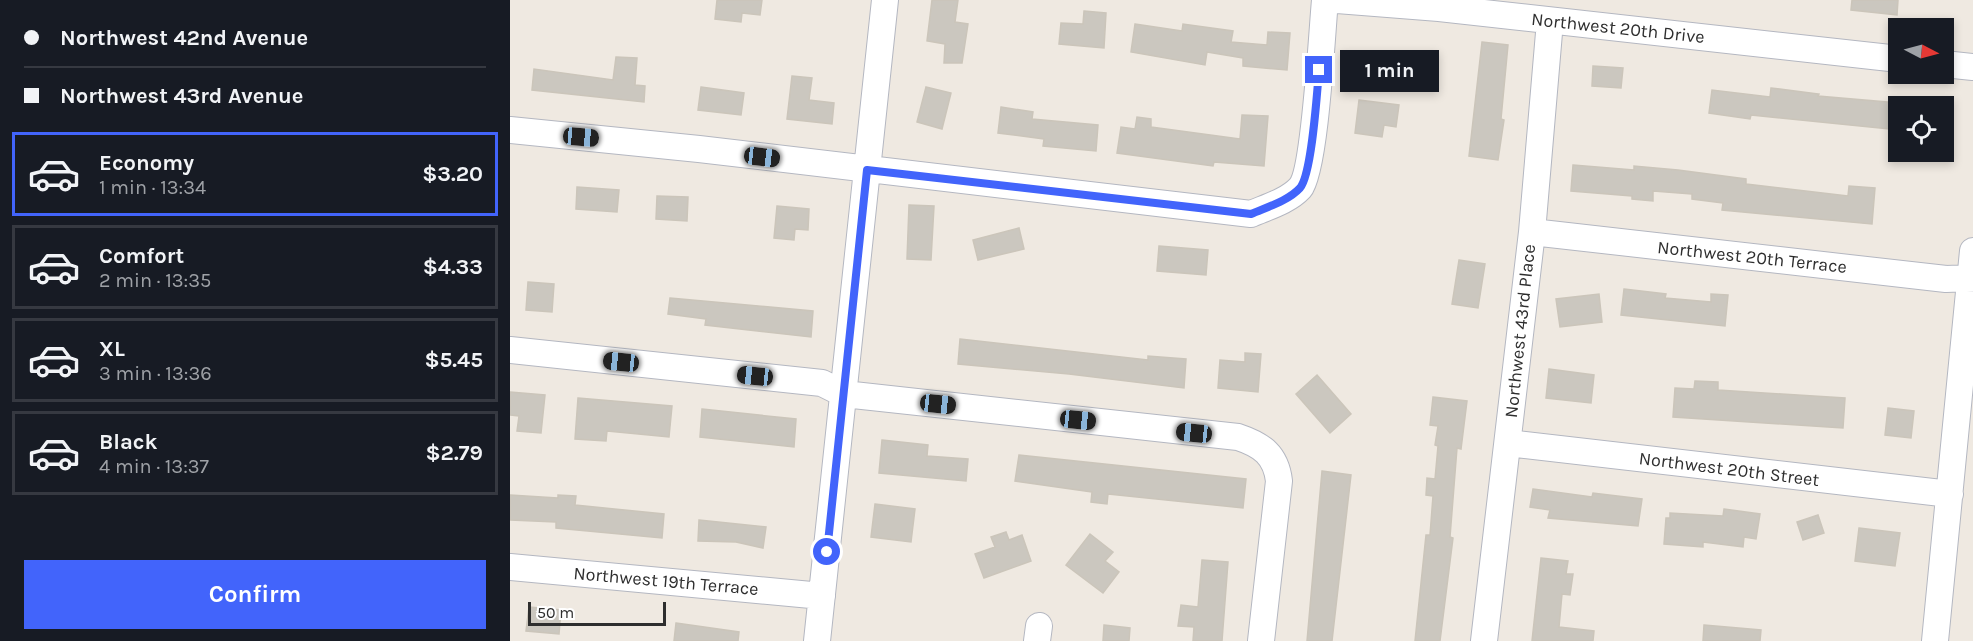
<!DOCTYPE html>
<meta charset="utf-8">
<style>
body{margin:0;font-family:Karla,sans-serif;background:#20242c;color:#f1f3f6;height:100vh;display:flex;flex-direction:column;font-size:22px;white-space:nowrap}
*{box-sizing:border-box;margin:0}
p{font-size:20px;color:#9ea1a6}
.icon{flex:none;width:33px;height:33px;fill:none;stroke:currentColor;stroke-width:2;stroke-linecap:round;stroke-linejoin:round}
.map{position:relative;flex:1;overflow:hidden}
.side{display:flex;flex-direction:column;background:#171b24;width:510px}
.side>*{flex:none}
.banner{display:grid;align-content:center;height:132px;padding:0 24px;background:#171b24}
.needle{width:39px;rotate:96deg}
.controls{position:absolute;left:1378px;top:18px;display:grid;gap:12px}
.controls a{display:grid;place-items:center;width:66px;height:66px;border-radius:0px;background:#171b24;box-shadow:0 3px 9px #0003;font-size:30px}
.scale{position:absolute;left:18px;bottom:15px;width:138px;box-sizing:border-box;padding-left:6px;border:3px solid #2e2e2e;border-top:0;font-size:16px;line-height:21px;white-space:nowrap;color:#2e2e2e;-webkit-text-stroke:4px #fff;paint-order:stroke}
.end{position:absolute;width:27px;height:27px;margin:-14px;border:8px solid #4264fb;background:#fff;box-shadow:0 0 0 3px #fff}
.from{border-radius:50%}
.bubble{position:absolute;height:42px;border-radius:0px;background:#171b24;box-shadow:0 3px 9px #0003;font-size:20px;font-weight:700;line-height:42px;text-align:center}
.car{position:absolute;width:18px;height:36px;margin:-18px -9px;border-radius:8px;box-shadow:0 0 4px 2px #0007;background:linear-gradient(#222 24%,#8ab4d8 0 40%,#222 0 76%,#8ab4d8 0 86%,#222 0)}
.banner b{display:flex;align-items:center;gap:21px;height:57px;font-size:22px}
.banner b+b{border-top:2px solid #363941}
.banner i{width:15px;height:15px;background:#f1f3f6}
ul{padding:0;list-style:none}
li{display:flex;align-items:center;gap:18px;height:84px;margin:0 12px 9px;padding:0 12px;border:3px solid #363941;border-radius:0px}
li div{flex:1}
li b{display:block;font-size:22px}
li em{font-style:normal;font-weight:700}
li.selected{border-color:#4264fb}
li>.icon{width:54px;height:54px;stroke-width:1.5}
.button{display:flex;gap:12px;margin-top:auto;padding:12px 24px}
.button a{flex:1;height:69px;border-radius:0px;background:#4264fb;color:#fff;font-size:24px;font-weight:700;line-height:69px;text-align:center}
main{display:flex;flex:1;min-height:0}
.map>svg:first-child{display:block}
</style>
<main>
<section class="side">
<div class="banner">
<b><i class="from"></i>Northwest 42nd Avenue</b>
<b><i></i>Northwest 43rd Avenue</b>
</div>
<ul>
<li class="selected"><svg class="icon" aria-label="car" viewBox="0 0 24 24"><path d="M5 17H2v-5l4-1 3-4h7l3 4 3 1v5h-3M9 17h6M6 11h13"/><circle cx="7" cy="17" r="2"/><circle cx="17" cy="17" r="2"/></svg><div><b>Economy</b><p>1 min · 13:34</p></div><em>$3.20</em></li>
<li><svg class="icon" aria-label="car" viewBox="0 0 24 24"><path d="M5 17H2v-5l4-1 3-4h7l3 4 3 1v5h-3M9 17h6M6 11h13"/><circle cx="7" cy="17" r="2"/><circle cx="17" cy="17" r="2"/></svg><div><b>Comfort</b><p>2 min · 13:35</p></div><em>$4.33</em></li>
<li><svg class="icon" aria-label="car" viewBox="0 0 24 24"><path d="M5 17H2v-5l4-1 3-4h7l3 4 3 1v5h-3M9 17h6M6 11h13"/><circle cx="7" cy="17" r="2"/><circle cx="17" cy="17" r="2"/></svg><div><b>XL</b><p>3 min · 13:36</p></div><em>$5.45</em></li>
<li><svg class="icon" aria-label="car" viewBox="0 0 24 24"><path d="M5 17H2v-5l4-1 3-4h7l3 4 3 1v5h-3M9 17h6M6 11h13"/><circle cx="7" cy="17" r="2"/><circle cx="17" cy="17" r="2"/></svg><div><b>Black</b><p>4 min · 13:37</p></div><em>$2.79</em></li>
</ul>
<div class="button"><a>Confirm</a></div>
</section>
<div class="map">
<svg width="1463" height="641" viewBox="0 0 1463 641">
<rect width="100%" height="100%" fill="#efe9e1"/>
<path fill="#cbc7bf" stroke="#cbc5ba" stroke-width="1.5" d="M207,0H252L250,15L232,13L231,22L205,19Z
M422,0H448L445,22L458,24L452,63H434L435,44L417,41Z
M1342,0H1388L1387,15L1341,10Z
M574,11L596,13L594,48L549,44L551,23L573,24Z
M625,24L672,31L673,24L723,31L721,42L757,45L758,32L780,33L777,70L733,66V58L697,52L695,65L621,52Z
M972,42L998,45L991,119L994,120L988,160L959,156Z
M106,57L127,58L125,85L135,86L134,102L22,90L24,69L103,80Z
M1083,66L1113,68L1111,88L1082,86Z
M282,76L302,78L299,100L324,103L322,124L277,119Z
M191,87L234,93L231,115L188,110Z
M416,87L441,93L432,129L407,122Z
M1261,88L1309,94L1308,96L1389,103V130L1241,115L1240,119L1199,113L1202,90L1260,97Z
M849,100L889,105L886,127L874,125L872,137L845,133Z
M491,107L523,112L522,119L588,125L586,151L533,146L534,139L488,133Z
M732,115L758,116L754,166L704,162L703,166L607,153L611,127L625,129L627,117L641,119V127L730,139Z
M1063,165L1124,170V166L1168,170L1236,179V184L1338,196L1339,186L1365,188L1362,224L1212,210L1213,203L1182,199V194L1143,191V201L1122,199V196L1061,191Z
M67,187L109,190L107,212L66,209Z
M147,196L178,197L177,221L146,219Z
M399,205L424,206L421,260L397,259Z
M267,206L299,209L298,230L285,229L284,240L264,238Z
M509,228L514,249L468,260L463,240Z
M649,246L698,250L696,275L647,271Z
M949,260L975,264L968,308L942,304Z
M18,282L44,284L42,312L16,310Z
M1114,289L1156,294L1155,298L1201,302V294L1218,295L1215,326L1111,315Z
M1089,294L1092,322L1050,327L1046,299Z
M160,298L303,311L301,337L195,325L196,319L158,314Z
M450,339L638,360V356L676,359L674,388L559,374L448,364Z
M735,353L751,354L748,392L708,388L710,360L735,362Z
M1039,369L1084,375L1081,403L1036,398Z
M807,375L841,414L820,433L786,394Z
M1185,381L1208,382V390L1335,398L1333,428L1163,417L1165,388L1184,389Z
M0,392L35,395L31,433L7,431L9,416L0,415Z
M923,397L957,401L951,449L947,448L940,537L943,538L930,641H905L916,535H920L923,496L916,495L917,478L925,479L928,446L925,445L928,426L920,425Z
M68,398L162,406L159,437L97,431L96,441L65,439Z
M1378,408L1404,411L1401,438L1375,435Z
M192,409L286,419L284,447L190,437Z
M372,440L418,445L417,456L458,459L456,481L369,473Z
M509,455L736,479L733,508L598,494L597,504L581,502L582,492L505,481Z
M812,471L841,475L822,641H797Z
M1023,489L1082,497L1083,493L1132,499L1128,526L1038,518L1040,510L1020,507Z
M0,495L48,498V495L66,496L65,505L154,514L152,538L46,528V522L0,520Z
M365,504L405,509L401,542L361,537Z
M1214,509L1250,514L1246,539L1234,537L1233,547L1193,542V547L1154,544L1156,518H1160V513L1213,516Z
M1308,515L1314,533L1293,540L1287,522Z
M189,520L256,527L253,548L226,542L188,541Z
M1349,528L1390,533L1385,566L1345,561Z
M496,532L499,540L512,535L521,561L474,578L465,554L485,547L481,537Z
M580,534L603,552L595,561L609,572L593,593L556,565Z
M1031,558L1058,561L1056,574H1063L1060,595L1052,594L1049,627L1084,631L1083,641H1022Z
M692,560L718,562L712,641H683L684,627L668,626L671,605L688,607Z
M19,607L51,610L49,634L16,631Z
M166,623L229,632L228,641H164Z
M594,625L620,628L619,641H593Z
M1194,625L1251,630L1250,641H1193Z"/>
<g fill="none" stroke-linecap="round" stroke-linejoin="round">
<defs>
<path id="minor" d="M827,0L929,8L1389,59
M1434,64L1463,67
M0,130L189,149L741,214C757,207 778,201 790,188C805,171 812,31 815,0
M1022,232L1436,279L1463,278
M0,350L312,383L334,394L728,437C752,445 766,455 769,481L751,641
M998,443L1440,494
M0,567L312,596
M307,641L375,0
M527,641L529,626
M974,641L1022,232L1040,21
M1425,641L1463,251"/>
</defs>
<use href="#minor" stroke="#b4b7c1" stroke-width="28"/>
<use href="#minor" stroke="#fff" stroke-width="26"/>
</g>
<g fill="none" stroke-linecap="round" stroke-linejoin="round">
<path stroke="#4264fb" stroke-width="8" d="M317,552L357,170L741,214C757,207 778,201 790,188C802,174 807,92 809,70"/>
</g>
<g text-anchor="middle" stroke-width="5" stroke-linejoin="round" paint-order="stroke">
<g font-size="18" fill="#2e2e2e" stroke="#fff">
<text transform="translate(1108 28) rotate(6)" y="6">Northwest 20th Drive</text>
<text transform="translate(1242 257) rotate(6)" y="6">Northwest 20th Terrace</text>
<text transform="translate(1010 331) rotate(-84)" y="6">Northwest 43rd Place</text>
<text transform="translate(1219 469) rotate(7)" y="6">Northwest 20th Street</text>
<text transform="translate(156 581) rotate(5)" y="6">Northwest 19th Terrace</text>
</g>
</g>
</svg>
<div class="controls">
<a><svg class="needle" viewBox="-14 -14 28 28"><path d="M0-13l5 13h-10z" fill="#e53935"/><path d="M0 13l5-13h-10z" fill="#9ea1a6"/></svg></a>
<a><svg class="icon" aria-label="locate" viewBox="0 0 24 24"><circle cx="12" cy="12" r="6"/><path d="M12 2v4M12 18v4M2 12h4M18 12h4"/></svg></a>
</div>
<div class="scale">50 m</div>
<i class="end from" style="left:317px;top:552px"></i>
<i class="end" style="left:809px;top:70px"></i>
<div class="bubble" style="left:830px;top:50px;width:99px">1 min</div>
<i class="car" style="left:71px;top:137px;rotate:95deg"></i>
<i class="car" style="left:252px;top:157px;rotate:97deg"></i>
<i class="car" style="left:111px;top:362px;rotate:276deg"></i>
<i class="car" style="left:245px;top:376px;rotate:276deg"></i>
<i class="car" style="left:428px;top:404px;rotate:96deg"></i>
<i class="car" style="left:568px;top:420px;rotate:96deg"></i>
<i class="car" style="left:684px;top:433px;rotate:276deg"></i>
</div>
</main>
